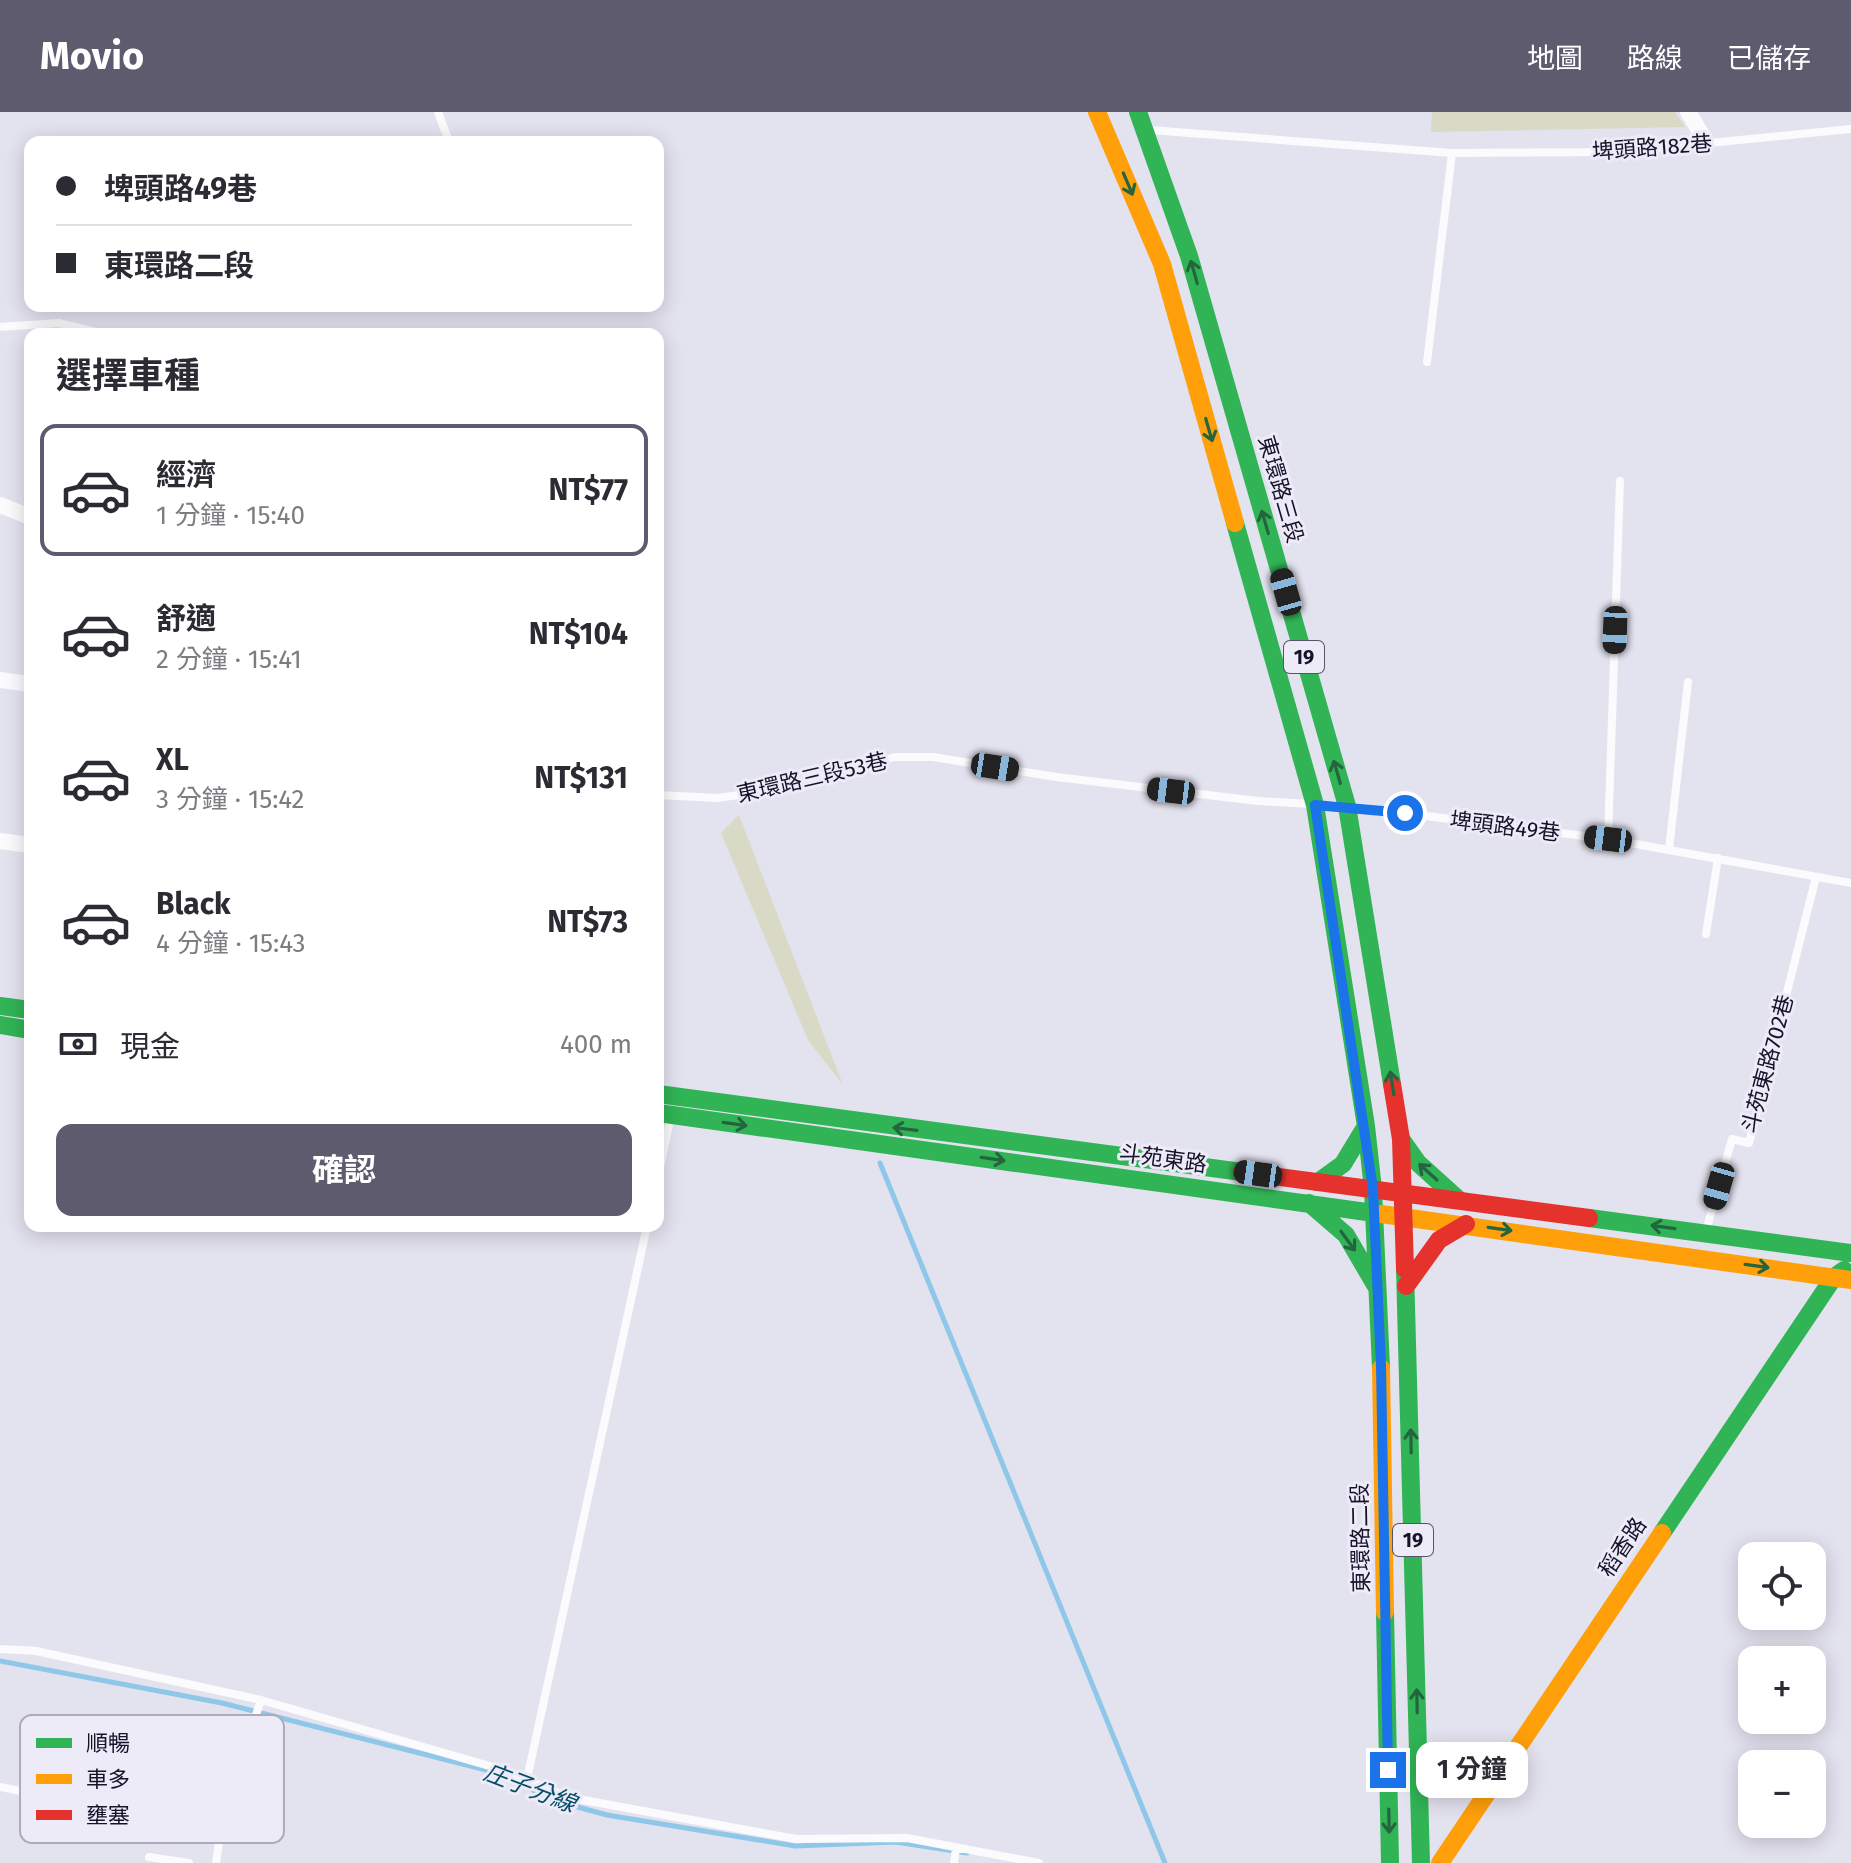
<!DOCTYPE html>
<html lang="zh-TW">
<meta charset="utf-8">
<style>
body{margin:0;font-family:"Fira Sans","Noto Sans TC",sans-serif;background:#f2f2f3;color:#2b2b33;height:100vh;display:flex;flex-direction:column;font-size:30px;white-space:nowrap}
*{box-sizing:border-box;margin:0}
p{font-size:26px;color:#7c7c81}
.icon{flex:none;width:44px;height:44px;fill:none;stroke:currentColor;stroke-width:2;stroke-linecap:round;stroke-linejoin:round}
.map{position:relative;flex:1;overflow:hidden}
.side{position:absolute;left:24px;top:216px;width:640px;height:904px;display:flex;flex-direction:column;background:#fff;border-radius:16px;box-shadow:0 4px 20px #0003}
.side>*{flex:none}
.hud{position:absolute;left:24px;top:24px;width:640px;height:176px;border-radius:16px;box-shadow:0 4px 20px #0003;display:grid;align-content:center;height:176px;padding:0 32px;background:#fff}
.tools{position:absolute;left:1738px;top:1430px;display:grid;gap:16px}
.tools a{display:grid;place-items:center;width:88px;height:88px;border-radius:16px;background:#fff;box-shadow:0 4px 20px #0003;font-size:40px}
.end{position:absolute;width:36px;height:36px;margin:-18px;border:10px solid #1a73e8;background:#fff;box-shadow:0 0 0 4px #fff}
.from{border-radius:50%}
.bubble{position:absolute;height:56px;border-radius:16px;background:#fff;box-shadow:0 4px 20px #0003;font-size:26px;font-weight:700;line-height:56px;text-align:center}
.car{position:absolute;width:24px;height:48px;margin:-24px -12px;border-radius:10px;box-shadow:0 0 6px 2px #0007;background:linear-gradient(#222 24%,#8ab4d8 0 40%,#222 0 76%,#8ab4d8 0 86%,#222 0)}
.hud b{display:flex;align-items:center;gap:28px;height:76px;font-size:30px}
.hud b+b{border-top:2px solid #e1e1e2}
.hud i{width:20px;height:20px;background:#2b2b33}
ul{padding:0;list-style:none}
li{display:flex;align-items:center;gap:24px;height:132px;margin:0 16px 12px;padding:0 16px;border:4px solid transparent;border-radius:16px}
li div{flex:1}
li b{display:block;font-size:30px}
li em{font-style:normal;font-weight:700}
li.active{border-color:#5f5b6e}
li>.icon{width:72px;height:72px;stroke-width:1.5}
h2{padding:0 32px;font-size:36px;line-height:96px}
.pay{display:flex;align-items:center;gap:20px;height:88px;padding:0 32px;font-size:30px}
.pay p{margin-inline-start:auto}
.button{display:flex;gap:16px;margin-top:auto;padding:16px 32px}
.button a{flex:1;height:92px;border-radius:16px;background:#5f5b6e;color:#fff;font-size:32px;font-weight:700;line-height:92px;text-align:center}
header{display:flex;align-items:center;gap:48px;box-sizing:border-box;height:112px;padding:0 40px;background:#5f5b6e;color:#fff}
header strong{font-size:38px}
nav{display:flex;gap:44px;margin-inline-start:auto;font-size:28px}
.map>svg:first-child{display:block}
</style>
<header>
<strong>Movio</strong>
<nav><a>地圖</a><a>路線</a><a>已儲存</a></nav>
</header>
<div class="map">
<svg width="1851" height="1751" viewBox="0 0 1851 1751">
<rect width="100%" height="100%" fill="#e3e2ef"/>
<path fill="#d8dac5" d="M1432,0H1675L1685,15L1431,20Z
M739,703L843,973L808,928L721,721Z"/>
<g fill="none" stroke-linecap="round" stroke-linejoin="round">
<path stroke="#8ec7e7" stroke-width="5" d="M880,1051L1165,1751
M0,1549L222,1591L502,1662L552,1688L607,1703L795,1734L896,1730L967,1741"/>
<path stroke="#fbfbfd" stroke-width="8" d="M438,0L448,27
M1150,18L1452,41L1617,40L1851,17
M0,215L59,211L104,222
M1427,250L1452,41
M658,683L717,686L767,679L895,645H933L1056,665L1258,689L1347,694L1608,727L1851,771
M1608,727L1620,369
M1669,737L1688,570
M1706,822L1718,746
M658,1065L671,1003
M1706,1119L1732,1027L1749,1031L1816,765
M0,1537L36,1539L261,1588L510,1660L567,1685L796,1727L907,1726L1039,1751
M161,1667L231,1674
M527,1667L647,1114
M0,1675L46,1684
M149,1745L189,1751
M216,1751L224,1697L261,1588
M954,1751L956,1736"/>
<path stroke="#fbfbfd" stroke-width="16" d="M1688,0L1707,31
M0,393L30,405
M0,568L30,572
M0,729L30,733"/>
<path stroke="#30b455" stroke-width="18" d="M1138,0L1189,144L1347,694L1392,972
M1235,411L1315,693L1366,1014L1373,1077L1381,1256
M0,894L30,898
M0,913L30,918
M658,982L1242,1060
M658,1001L1381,1102
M1401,1027L1418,1051L1459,1088
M1318,1070L1343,1052L1366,1014
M1309,1091L1346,1123L1377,1176
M1589,1106L1851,1141
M1405,1157L1421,1751
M1662,1421L1834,1165L1844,1158
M1385,1500L1390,1751"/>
<path stroke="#ff9f0a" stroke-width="18" d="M1097,0L1162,152L1235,411
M1381,1102L1851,1168
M1381,1256L1385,1500
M1440,1751L1662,1421"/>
<path stroke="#e5322d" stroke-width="18" d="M1392,972L1401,1027L1405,1157
M1242,1060L1589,1106
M1406,1174L1439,1128L1466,1112"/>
</g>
<defs><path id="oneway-shaft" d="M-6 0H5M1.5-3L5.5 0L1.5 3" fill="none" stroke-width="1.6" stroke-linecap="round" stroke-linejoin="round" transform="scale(2)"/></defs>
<g stroke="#24643f">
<use href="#oneway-shaft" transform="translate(1128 72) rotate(67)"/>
<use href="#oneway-shaft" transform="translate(1194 160) rotate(-106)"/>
<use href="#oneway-shaft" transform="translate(1209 318) rotate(74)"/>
<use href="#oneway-shaft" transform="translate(1265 410) rotate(-106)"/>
<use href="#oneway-shaft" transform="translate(1337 660) rotate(-106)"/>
<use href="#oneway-shaft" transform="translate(1392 971) rotate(-99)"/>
<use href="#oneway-shaft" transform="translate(735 1012) rotate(8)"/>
<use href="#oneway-shaft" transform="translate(905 1017) rotate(-173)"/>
<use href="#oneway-shaft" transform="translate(993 1047) rotate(8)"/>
<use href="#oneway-shaft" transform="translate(1428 1060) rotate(-138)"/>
<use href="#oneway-shaft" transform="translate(1663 1115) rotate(-172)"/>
<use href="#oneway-shaft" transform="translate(1500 1117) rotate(8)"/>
<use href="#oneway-shaft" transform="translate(1348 1129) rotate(54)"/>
<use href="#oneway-shaft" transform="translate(1757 1154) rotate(8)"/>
<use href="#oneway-shaft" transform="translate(1411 1329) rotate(-91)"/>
<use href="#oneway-shaft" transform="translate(1417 1589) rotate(-91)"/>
<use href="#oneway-shaft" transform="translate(1389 1709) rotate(89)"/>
</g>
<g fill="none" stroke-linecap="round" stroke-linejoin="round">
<path stroke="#1a73e8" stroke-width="10" d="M1388,1658L1381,1254L1373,1077L1315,693L1405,701"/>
</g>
<g text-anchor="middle" stroke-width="6" stroke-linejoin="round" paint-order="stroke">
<g fill="#edebf8" stroke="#585467" stroke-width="2">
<rect x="1284" y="529" width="40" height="32" rx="6"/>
<rect x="1393" y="1412" width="40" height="32" rx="6"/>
</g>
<g font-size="20" font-weight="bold" fill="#181329">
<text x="1304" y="552">19</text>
<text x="1413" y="1435">19</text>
</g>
<g font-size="22" fill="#181329" stroke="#edebf8">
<text transform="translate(1652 35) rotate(-4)" y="8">埤頭路182巷</text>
<text transform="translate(1281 377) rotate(74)" y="8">東環路三段</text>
<text transform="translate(812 665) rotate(-13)" y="8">東環路三段53巷</text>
<text transform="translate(1505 714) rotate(7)" y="8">埤頭路49巷</text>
<text transform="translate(1767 952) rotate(-75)" y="8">斗苑東路702巷</text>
<text transform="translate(1163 1046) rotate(8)" y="8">斗苑東路</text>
<text transform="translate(1360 1426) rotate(-91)" y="8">東環路二段</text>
<text transform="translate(1622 1435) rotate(-56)" y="8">稻香路</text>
</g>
<g font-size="24" font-style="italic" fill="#064d68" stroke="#edebf8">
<text transform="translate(530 1676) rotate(21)" y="8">庄子分線</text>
</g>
</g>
<rect x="20" y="1603" width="264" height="128" rx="12" fill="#edebf8" stroke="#adaaba" stroke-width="2"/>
<rect x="36" y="1626" width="36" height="10" fill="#30b455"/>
<rect x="36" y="1662" width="36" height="10" fill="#ff9f0a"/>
<rect x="36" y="1698" width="36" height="10" fill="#e5322d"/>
<g font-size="22" fill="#181329">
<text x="86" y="1639">順暢</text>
<text x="86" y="1675">車多</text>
<text x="86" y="1711">壅塞</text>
</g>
</svg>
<div class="tools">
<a><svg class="icon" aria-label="locate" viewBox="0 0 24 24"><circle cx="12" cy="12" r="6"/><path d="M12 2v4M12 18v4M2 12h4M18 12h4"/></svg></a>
<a>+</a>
<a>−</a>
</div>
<i class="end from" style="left:1405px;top:701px"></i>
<i class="end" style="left:1388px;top:1658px"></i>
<div class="bubble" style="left:1416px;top:1630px;width:112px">1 分鐘</div>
<i class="car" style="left:1286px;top:480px;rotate:344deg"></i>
<i class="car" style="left:1615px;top:518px;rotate:182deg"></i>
<i class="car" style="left:995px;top:655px;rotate:99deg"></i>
<i class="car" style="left:1171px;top:679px;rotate:277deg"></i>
<i class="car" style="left:1608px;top:727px;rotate:277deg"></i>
<i class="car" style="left:1258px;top:1062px;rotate:278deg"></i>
<i class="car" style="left:1719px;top:1074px;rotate:196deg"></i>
<div class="hud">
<b><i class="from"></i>埤頭路49巷</b>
<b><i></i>東環路二段</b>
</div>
<section class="side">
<h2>選擇車種</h2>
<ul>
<li class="active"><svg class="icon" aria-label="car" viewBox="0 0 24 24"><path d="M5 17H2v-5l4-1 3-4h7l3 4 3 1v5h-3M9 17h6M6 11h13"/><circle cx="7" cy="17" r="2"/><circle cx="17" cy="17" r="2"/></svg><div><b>經濟</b><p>1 分鐘 · 15:40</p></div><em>NT$77</em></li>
<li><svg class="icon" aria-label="car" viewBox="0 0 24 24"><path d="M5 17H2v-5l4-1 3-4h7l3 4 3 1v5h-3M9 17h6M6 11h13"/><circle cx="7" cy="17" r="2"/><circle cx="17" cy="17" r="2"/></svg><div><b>舒適</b><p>2 分鐘 · 15:41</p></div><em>NT$104</em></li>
<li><svg class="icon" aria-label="car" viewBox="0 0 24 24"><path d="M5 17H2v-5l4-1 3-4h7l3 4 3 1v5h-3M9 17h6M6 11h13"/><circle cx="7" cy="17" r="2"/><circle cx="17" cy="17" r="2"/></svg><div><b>XL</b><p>3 分鐘 · 15:42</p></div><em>NT$131</em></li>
<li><svg class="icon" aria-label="car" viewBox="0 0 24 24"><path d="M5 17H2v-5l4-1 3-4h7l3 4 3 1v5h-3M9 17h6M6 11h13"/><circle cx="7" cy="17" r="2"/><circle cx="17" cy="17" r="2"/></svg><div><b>Black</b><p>4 分鐘 · 15:43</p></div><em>NT$73</em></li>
</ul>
<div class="pay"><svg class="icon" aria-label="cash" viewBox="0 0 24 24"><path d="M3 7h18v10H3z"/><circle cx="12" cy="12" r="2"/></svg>現金<p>400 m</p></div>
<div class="button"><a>確認</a></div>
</section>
</div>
